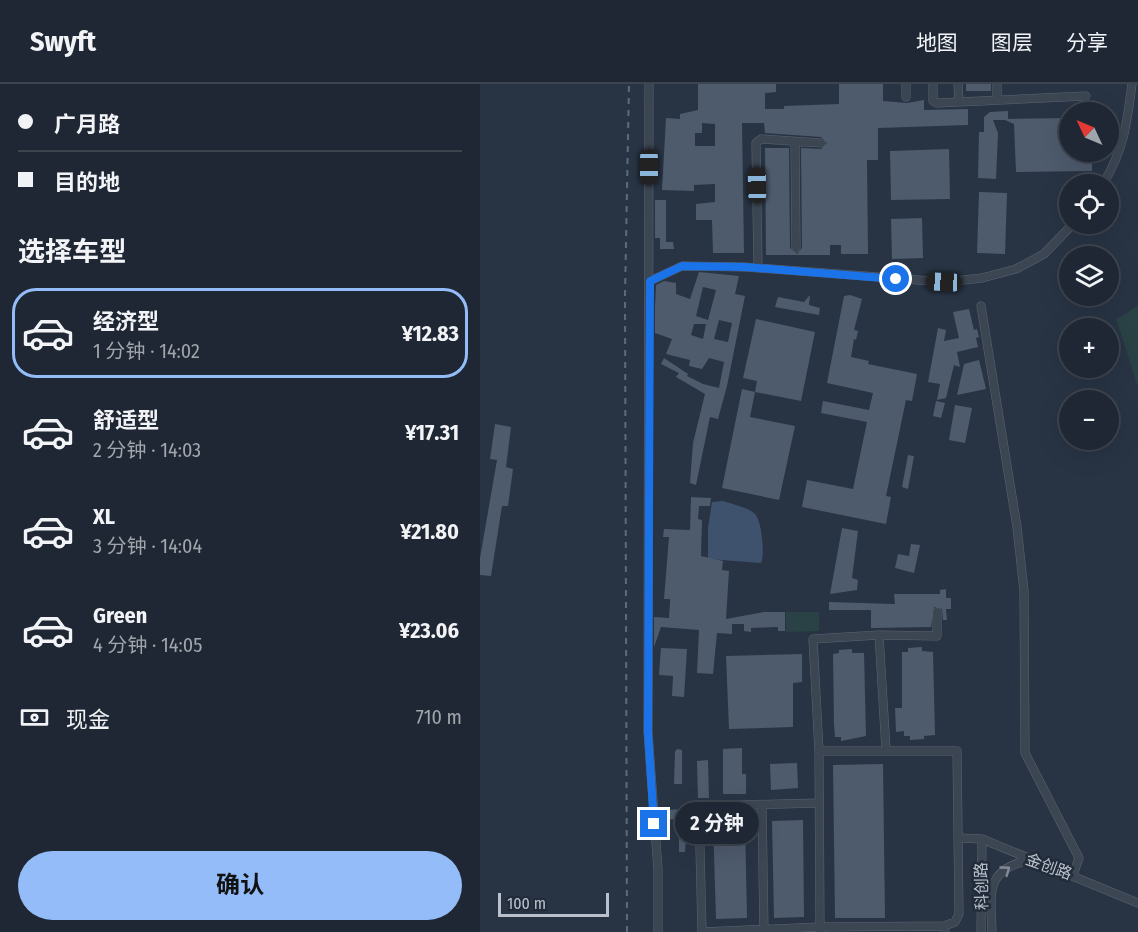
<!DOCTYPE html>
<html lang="zh">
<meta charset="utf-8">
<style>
body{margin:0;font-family:"Fira Sans Condensed","Noto Sans SC",sans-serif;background:#2b333f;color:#f1f3f6;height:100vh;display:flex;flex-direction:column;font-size:22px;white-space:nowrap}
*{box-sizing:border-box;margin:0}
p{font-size:20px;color:#a1a5ac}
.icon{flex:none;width:33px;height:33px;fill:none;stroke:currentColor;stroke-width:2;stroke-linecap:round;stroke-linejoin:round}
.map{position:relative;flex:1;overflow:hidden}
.panel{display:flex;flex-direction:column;background:#1e2733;width:480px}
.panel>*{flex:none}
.guide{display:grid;align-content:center;height:132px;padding:0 18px;background:#1e2733}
.needle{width:39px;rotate:314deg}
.fabs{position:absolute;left:579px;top:18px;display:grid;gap:12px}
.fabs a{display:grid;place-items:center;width:60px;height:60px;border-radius:50%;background:#1e2733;box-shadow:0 6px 24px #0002,0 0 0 2px #3c444e;font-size:30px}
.scale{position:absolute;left:18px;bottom:15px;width:111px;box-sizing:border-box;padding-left:6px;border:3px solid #bac1cd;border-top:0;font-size:16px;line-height:21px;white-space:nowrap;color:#bac1cd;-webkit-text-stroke:4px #212b39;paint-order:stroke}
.end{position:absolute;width:27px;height:27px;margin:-14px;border:8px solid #1a73e8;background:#fff;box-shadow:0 0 0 3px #fff}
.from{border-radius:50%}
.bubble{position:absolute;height:42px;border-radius:21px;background:#1e2733;box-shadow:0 6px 24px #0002,0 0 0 2px #3c444e;font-size:20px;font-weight:700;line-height:42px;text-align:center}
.car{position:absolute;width:18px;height:36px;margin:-18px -9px;border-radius:8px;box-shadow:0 0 4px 2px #0007;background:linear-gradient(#222 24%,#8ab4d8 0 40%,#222 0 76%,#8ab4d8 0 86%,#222 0)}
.guide b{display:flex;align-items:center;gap:21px;height:57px;font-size:22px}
.guide b+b{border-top:2px solid #3c444e}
.guide i{width:15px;height:15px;background:#f1f3f6}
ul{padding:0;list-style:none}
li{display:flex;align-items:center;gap:18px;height:90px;margin:0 12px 9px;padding:0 6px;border:3px solid transparent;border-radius:24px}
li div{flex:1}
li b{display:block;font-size:22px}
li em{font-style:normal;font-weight:700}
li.on{border-color:#93bcf8}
li>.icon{width:54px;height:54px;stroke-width:1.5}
h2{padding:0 18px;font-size:27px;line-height:72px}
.pay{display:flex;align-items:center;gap:15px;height:66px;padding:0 18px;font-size:22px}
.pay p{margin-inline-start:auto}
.action{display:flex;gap:12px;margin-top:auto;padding:12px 18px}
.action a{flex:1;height:69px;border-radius:36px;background:#93bcf8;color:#111;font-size:24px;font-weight:700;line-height:69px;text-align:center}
header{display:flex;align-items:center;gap:36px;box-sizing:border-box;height:84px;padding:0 30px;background:#1e2733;border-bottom:2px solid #3c444e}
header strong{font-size:28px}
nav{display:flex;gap:33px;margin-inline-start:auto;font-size:21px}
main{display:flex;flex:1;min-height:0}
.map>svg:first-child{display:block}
</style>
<header>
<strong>Swyft</strong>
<nav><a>地图</a><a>图层</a><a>分享</a></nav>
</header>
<main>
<section class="panel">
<div class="guide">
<b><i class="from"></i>广月路</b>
<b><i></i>目的地</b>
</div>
<h2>选择车型</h2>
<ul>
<li class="on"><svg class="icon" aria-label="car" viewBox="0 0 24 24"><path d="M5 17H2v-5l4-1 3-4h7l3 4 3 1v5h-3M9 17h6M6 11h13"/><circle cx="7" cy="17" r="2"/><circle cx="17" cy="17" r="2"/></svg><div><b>经济型</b><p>1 分钟 · 14:02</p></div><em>¥12.83</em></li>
<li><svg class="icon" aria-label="car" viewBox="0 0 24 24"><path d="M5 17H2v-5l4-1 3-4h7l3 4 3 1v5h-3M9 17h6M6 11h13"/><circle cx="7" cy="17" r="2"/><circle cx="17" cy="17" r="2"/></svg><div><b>舒适型</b><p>2 分钟 · 14:03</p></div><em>¥17.31</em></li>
<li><svg class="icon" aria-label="car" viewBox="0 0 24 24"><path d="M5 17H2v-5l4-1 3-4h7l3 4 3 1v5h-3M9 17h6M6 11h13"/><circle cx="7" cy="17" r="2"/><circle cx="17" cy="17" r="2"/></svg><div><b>XL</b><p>3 分钟 · 14:04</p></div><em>¥21.80</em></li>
<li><svg class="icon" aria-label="car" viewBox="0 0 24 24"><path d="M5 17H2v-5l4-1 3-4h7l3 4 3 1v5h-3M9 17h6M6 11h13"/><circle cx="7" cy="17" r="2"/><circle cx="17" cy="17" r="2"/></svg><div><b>Green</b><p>4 分钟 · 14:05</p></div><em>¥23.06</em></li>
</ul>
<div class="pay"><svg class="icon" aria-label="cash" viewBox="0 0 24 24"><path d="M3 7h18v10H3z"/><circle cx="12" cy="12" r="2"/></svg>现金<p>710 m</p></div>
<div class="action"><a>确认</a></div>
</section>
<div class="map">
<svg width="658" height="848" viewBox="0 0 658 848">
<rect width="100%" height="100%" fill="#283444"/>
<path fill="#2a4245" d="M658,222V303L636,235Z
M306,528H339V547L306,548Z"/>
<path fill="#3e526d" d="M243,417C252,420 266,423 274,429C282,435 285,471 281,479L228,475V444L232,418Z"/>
<path fill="#4e5b6d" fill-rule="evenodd" d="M218,0H296V8L285,9V25H304V22L359,20V0H403V17L427,19L444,16V26L488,25V41L398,44V76H387L388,170H361V161H350V171H286L285,64H309L310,164L317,170L322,164L321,64L341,65L347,59L341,53L285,49L284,39H262L264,169H233L232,136H216V120L235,118V100L214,101V107L182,106L186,34L200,35V30L218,26ZM222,39L235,40V62H215V49H222Z
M486,0H511V7H486Z
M528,27V35L590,34V68H612V87L536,88L534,40L525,36H513L518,49L516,95L498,94L499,48H504V33L510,28Z
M469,65L470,115L411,116L410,67Z
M499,108L527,109L525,170L497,169Z
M175,116H186V158H193L194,165H180V154H175Z
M442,134L443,174L412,175L411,135Z
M219,188L259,192L255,210L265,212L247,302L238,335L230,333L216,401L210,399L213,359L225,310L196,293L199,289L181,280L184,274L208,290L207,292L223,300L239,304L244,278L229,274L222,285L209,282L210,276L186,270L192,255L175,249V224L176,201L184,197L196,199V210L210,215ZM223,203L236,206L228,236L216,232ZM239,236L252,239L248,258L234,255ZM214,240H226L223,255L211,251Z
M330,211L329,221L340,224L339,231L295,223L298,213L324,218Z
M370,211L382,215L374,246L378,247L376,256L374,255L371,273L389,277L388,280L437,290L432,317L426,316L406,412L411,413L406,440L322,423L327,396L373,405L387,338L341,329L343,317L389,326L393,309L347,299L364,212Z
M489,225L494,246L497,245L499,253L496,254L498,263L477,268L480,283L474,281L466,314L457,316L460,300L448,298L458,244L466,246L464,257L479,254L473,228Z
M276,235L335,248L321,317L275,308L277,297L263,294Z
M499,276L506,305L477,311L484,280Z
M262,305L275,308L270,333L315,342L299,416L242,404Z
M456,317L465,319L461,334L453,332Z
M475,321L492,324L485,359L469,356Z
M15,340L31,343L26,383L33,385L28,422H22L11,492L0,491V474L17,376L10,375Z
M428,371L434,372L428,405L422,403Z
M211,413L231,414L230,422H219L218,435L222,436L221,472L243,477L242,486L249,487L246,535L284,528H305V547H298V543L271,544V548L264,547V540H252V550L237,549L233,590L217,589L219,546L181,543L174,563V533L189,534L190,519V515H184L189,453H183L184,445L210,446Z
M362,444L378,447L372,494L378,496L377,506L350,510Z
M431,460L440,461L434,489L415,484L418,470L429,472Z
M466,505V514H471V525H466L467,536H463L462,525L454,523L451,543L391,544V526H349V518L415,520L414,510H460V506Z
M442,563V567L453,568L455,651L444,652V655L430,656V652H424V647L416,648L415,624H422V568H428V564Z
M181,564L207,565L204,613L192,612L193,592L179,591Z
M372,565V569H384L386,652L361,657V653H355L354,640L353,570L359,569V566Z
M322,570V598L313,599V643L249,645L246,572Z
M262,664V690H266V710H243V665Z
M197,665L202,666V700H194L195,668Z
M228,676L229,714H218L217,677Z
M317,679L318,704L291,706L290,680Z
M403,680L405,834H355L353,681Z
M184,723V726L208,725L205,768H199V735L180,736L179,724Z
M323,736L324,833L294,834L292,737Z
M265,737L267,834L236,835L233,738Z"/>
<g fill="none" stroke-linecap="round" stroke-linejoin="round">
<defs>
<path id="minor" d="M169,0L168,648L178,786V848
M426,0V13
M453,0V17L457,19L606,12
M478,0L479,18
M517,16V0
M315,59L316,164
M623,100C644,66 647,39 652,0
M278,184L276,59L281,55L341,59
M170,197L202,182L265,183L464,198L502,194L536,185L564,170L593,140
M501,222L537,443L544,507L545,669L599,774L593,791
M399,551L406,666
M339,667H477L479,830L475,838L464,842L465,848
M282,721L284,848
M478,754L502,755L658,819
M222,848L219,722L338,719
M222,848L339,843L464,842
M340,848L339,667L333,555L399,551L457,552V528
M501,848L502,755
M512,848C511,810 504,786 549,776"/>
</defs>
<use href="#minor" stroke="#5b6471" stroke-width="9"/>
<use href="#minor" stroke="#3c4653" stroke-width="8"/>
<path stroke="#5e6a7a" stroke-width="2" stroke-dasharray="6 6" stroke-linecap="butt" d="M147,848L145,212L149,0"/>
</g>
<defs><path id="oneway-chevron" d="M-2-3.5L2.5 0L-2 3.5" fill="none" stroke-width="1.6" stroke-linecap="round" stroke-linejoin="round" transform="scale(1.5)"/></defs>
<use stroke="#818a96" href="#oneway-chevron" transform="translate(526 786) rotate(-36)"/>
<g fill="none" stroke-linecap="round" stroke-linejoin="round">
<path stroke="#1a73e8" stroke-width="8" d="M174,740L168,648L170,197L202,182L265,183L416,195"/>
</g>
<g text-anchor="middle" stroke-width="5" stroke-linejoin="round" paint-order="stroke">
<g font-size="16" fill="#bac1cd" stroke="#212b39">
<text transform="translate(569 782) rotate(20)" y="6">金创路</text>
<text transform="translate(501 802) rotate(-91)" y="6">科创路</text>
</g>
</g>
</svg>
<div class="fabs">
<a><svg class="needle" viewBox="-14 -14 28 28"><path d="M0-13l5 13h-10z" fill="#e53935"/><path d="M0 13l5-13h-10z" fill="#a1a5ac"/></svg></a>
<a><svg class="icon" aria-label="locate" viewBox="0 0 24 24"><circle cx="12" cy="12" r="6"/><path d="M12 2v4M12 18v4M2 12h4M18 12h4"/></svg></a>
<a><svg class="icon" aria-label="layers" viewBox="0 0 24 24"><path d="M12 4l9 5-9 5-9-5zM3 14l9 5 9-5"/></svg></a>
<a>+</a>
<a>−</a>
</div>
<div class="scale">100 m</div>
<i class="end from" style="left:416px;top:195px"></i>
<i class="end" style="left:174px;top:740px"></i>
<div class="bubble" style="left:195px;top:718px;width:84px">2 分钟</div>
<i class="car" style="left:169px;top:83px;rotate:180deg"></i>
<i class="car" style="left:277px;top:101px;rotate:359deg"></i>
<i class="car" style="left:464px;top:198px;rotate:273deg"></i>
</div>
</main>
